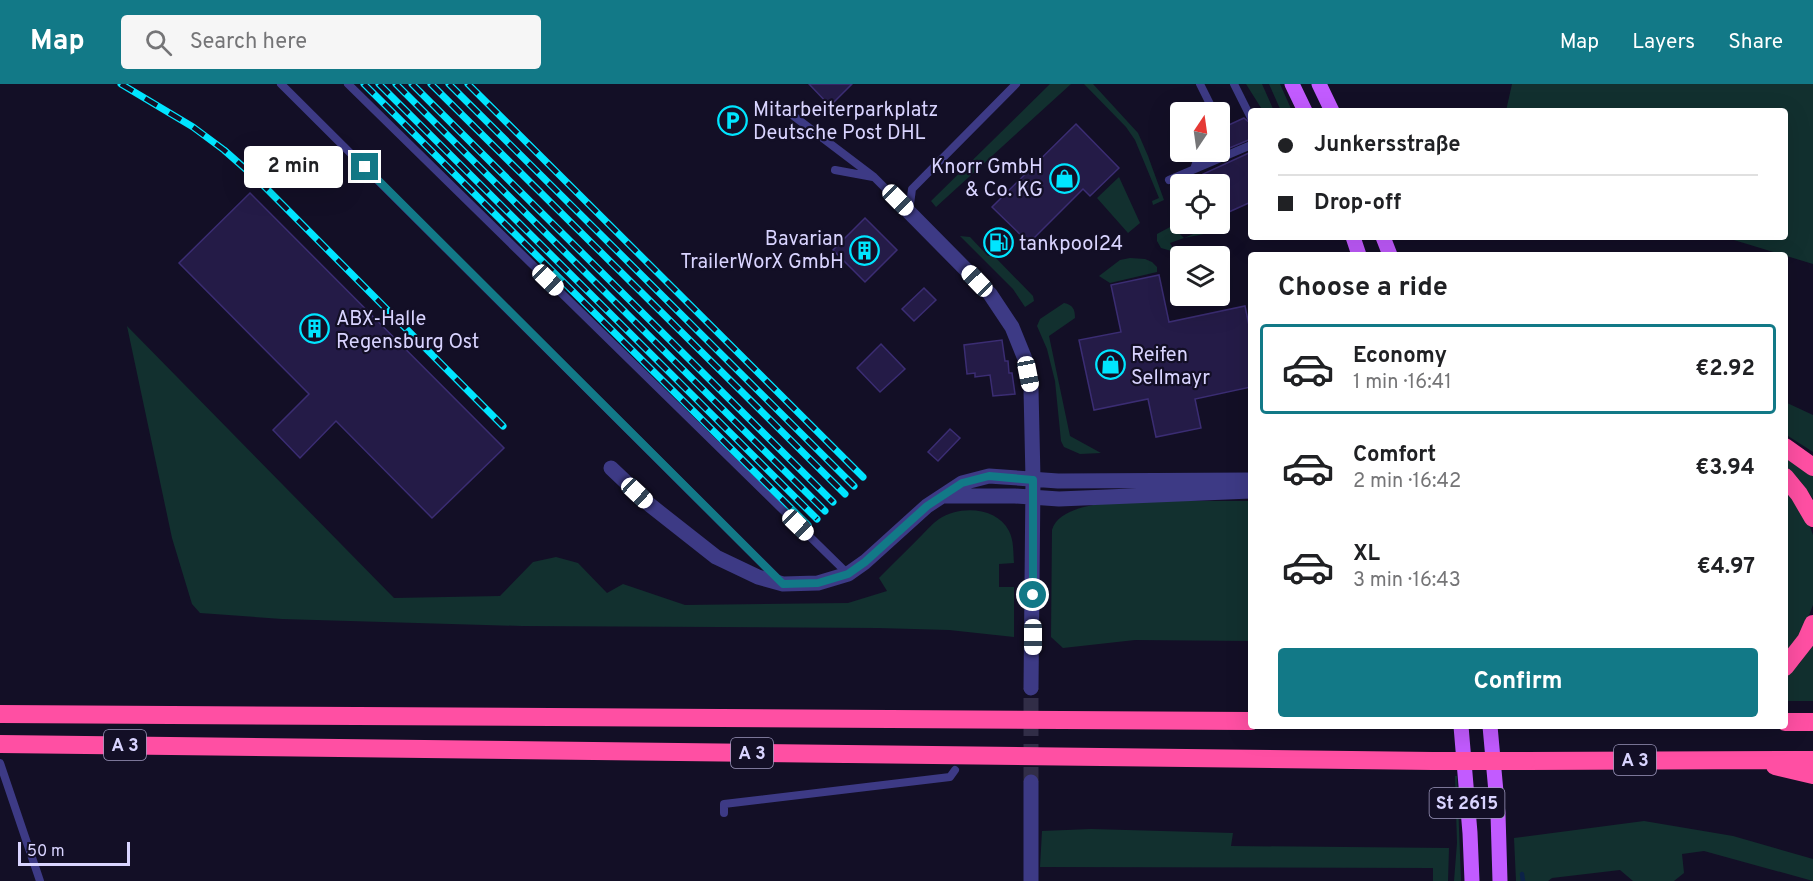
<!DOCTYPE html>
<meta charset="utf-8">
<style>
body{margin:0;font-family:Overpass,sans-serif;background:#f6f6f6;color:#202124;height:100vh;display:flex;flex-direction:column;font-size:22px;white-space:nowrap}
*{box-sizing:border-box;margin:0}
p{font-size:20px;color:#757577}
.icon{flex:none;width:33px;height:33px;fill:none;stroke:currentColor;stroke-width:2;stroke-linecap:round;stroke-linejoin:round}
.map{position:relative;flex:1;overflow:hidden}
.panel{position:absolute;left:1248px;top:168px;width:540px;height:477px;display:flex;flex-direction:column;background:#fff;border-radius:6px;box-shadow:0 6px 24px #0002}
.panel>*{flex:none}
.guide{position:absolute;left:1248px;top:24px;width:540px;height:132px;border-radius:6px;box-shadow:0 6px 24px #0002;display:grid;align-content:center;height:132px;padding:0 30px;background:#fff}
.needle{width:39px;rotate:13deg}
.controls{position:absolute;left:1170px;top:18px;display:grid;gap:12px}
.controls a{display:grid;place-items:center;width:60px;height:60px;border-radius:6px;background:#fff;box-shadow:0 6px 24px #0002;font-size:30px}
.scale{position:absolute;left:18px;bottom:15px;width:112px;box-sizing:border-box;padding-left:6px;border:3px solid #d9d4ff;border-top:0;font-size:16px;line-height:21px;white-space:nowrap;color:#d9d4ff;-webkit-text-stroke:4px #130f26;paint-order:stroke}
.end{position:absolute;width:27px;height:27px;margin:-14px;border:8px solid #127987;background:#fff;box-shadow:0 0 0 3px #fff}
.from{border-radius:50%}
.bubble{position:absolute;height:42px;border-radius:6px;background:#fff;box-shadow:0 6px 24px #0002;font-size:20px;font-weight:700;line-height:42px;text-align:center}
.car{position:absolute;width:18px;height:36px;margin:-18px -9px;border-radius:8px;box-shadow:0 0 4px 2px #0007;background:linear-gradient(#fff 24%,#345 0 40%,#fff 0 76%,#345 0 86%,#fff 0)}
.guide b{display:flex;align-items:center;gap:21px;height:57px;font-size:22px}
.guide b+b{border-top:2px solid #e0e0e0}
.guide i{width:15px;height:15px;background:#202124}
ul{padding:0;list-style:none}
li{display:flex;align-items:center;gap:18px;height:90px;margin:0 12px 9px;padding:0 18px;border:3px solid transparent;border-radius:6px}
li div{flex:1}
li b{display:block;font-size:22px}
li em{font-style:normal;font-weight:700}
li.selected{border-color:#127987}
li>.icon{width:54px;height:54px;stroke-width:1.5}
h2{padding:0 30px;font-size:27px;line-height:72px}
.action{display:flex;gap:12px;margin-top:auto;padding:12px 30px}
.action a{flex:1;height:69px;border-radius:6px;background:#127987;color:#fff;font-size:24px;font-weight:700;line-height:69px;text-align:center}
header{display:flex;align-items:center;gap:36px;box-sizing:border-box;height:84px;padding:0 30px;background:#127987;color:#fff}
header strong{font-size:28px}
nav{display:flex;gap:33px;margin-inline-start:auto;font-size:21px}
.search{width:420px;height:54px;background:#f6f6f6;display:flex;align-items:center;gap:15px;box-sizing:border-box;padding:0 21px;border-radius:6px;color:#757577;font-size:22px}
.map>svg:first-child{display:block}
</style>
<header>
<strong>Map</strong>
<div class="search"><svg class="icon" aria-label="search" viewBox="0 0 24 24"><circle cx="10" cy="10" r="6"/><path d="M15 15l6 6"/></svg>Search here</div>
<nav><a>Map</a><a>Layers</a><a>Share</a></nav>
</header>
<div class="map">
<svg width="1813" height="797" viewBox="0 0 1813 797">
<rect width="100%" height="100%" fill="#130f26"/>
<path fill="#12302f" d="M1050,0H1071L936,123L931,117Z
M1084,0H1093L1138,49L1148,72L1164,116L1153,121L1152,117L1159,114L1135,56L1126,43Z
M1246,0H1262L1274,27H1263Z
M1269,0H1280L1292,27H1281Z
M1512,0H1813V180L1724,153H1785V27H1506Z
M1119,93L1140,139L1128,149L1097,114Z
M1222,138L1224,146L1184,154L1170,159L1175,168L1161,164L1157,157V150L1172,142L1184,154Z
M960,152L970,153L988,172L993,171L1033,212L1034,217L1025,223L1013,205Z
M1130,174L1145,175L1152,178L1157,183V188L1110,199L1099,192L1120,176Z
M1064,219C1073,221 1075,225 1075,234L1049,252L1070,352L1101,369L1080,370L1064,363L1061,357L1055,297L1047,265L1037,242L1040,235Z
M127,242L394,514L500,512L533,478L556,473L578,479L607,509L623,500L685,521L848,519L887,507L879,494C893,480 908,465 922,451C927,446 933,439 939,435C960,421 997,423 1009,447C1014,457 1013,468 1014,479L999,480V503H1014V553L949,546L878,544L522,542L282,535L200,529L192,520L172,454Z
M1785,318L1813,331V368L1785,350Z
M1785,370L1813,391V415L1802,399L1785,381Z
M1785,402L1808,437L1813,451V521L1804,544L1785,573Z
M1182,417H1251V557L1135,556L1063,564L1051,553L1052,446C1062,411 1152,418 1182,417Z
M1813,559V617H1785V594L1800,579Z
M1455,692H1457L1461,797H1454L1457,759Z
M1644,737L1733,752L1813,775V797L1704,767L1682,770L1684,789L1674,797H1633L1620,786L1552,794L1548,797H1516L1514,754Z
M1091,745L1233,749L1231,762L1449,764L1448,797H1433V784L1040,783L1042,747Z"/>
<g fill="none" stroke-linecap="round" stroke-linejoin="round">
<path stroke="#0c2248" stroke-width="4.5" d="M1522,790L1523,797"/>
</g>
<path fill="#241b47" stroke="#3b2d73" stroke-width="1.5" d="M809,0H852L830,22Z
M1244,34L1251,40V55L1220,68V45Z
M1076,40L1119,84L1090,112L1083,105L1029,159L992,123Z
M1251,68V118L1220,132V100H1208L1203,90Z
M250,109L504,364L432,434L336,337L300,374L273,346L309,310L179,179Z
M865,134L897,166L865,198L833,166Z
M1159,191L1169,238L1245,222L1251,251V303L1195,315L1201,344L1156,353L1148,315L1094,326L1079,256L1121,248L1111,201Z
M924,204L936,216L914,237L902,225Z
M1002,256L1005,277H1008L1009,289H1012L1015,310L993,312L990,291L975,293V289L967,290L964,261Z
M881,260L905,285L880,308L857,284Z
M950,345L960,354L938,377L928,368Z"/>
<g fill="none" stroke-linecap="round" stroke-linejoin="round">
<path stroke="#312d47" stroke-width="15" stroke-dasharray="15 8" stroke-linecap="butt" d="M1031,698V604"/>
<path stroke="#3d3a85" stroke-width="8" d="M281,0L780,497
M348,0L848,490
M1200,0L1214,28
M1234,0L1251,34
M783,24L874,93L909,128
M1194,85L1200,68
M835,86L873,93
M1169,96L1251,61
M909,128L912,105L1016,0
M0,679L40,797
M724,729V720L950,693L955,686"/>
<path stroke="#3d3a85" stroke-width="15" d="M909,128L990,210L1012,243L1025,275L1031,305L1033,395L1031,604
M611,384L650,421L716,473L758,493L783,500L818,499L848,490L865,478L927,422L962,399L989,392L1058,397L1251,396
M945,412H1015L1059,415L1251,407
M1031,698V797"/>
<path stroke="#c25bff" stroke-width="15" d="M1292,0L1305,27
M1319,0L1332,27
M1353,153L1359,171
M1383,153L1390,171
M1461,642L1470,749L1472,797
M1490,642L1498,730L1500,797"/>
<path stroke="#ff4fa3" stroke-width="18" d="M1785,363L1813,383
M1785,393L1799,410L1813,434
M1785,583L1806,556L1813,540
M0,630L1251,637
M1785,638H1813
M0,660L1433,677
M1526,677L1813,676
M1775,682L1813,691"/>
<defs>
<path id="rail" d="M121,0L193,43L224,66L257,95L503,342
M364,0L808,441
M379,0L817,435
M396,0L825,427
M412,0L833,418
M431,0L845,410
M449,0L854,402
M468,0L863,393"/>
</defs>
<use href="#rail" stroke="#00e5ff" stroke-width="7"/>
<use href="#rail" stroke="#130f26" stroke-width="4.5" stroke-dasharray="14" stroke-linecap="butt"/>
<path stroke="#ff4fa3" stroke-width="18" d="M1433,677H1526"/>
</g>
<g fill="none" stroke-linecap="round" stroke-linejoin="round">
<path stroke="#127987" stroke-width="8" d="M365,83L783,500L818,499L848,490L865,478L927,422L962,399L989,392L1033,396V511"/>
</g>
<defs>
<symbol id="parking-ring" viewBox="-11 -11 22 22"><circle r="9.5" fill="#130f26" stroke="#00e5ff" stroke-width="1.5"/><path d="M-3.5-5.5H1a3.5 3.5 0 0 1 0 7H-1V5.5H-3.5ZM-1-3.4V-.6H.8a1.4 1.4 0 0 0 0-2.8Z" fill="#00e5ff"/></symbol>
<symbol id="shop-ring" viewBox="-11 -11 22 22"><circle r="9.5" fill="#130f26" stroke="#00e5ff" stroke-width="1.5"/><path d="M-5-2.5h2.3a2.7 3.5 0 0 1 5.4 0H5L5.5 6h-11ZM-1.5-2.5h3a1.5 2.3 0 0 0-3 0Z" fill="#00e5ff"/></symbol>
<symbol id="fuel-ring" viewBox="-11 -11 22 22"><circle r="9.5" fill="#130f26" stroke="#00e5ff" stroke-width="1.5"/><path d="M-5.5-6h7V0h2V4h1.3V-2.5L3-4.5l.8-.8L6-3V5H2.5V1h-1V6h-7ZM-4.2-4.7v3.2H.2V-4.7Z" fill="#00e5ff"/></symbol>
<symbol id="building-ring" viewBox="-11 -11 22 22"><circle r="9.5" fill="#130f26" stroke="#00e5ff" stroke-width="1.5"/><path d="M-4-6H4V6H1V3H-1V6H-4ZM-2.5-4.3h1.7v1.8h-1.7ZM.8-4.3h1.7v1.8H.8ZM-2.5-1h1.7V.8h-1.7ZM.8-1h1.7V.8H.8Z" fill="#00e5ff"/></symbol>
</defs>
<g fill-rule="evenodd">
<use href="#parking-ring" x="716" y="20" width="33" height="33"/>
<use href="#shop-ring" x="1048" y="78" width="33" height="33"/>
<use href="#fuel-ring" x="982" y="142" width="33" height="33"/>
<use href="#building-ring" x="848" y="150" width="33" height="33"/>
<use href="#building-ring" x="298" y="228" width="33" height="33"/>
<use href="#shop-ring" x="1094" y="264" width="33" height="33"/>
</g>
<g text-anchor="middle" stroke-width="4.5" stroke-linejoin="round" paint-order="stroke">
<g fill="#130f26" stroke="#9e99be" stroke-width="1.5">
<rect x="104" y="646" width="42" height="30" rx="4.5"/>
<rect x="731" y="654" width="42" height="30" rx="4.5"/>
<rect x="1614" y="661" width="42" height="30" rx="4.5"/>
<rect x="1429.5" y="704" width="75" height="30" rx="4.5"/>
</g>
<g font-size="18" font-weight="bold" fill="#d9d4ff">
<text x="125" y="667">A 3</text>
<text x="752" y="675">A 3</text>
<text x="1635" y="682">A 3</text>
<text x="1467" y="725">St 2615</text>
</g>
<g font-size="20" fill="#d9d4ff" stroke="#130f26" text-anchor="start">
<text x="753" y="32">Mitarbeiterparkplatz<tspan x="753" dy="23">Deutsche Post DHL</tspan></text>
<text x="1043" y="89" text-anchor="end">Knorr GmbH<tspan x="1043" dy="23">&amp; Co. KG</tspan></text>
<text x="844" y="161" text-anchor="end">Bavarian<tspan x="844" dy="23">TrailerWorX GmbH</tspan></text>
<text x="1019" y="166">tankpool24</text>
<text x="336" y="241">ABX-Halle<tspan x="336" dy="23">Regensburg Ost</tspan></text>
<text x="1131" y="277">Reifen<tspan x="1131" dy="23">Sellmayr</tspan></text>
</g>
</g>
</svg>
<div class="controls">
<a><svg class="needle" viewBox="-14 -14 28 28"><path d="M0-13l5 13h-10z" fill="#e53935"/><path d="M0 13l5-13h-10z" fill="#757577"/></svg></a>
<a><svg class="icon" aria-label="locate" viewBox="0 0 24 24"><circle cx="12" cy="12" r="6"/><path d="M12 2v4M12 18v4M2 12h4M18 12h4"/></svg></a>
<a><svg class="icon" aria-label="layers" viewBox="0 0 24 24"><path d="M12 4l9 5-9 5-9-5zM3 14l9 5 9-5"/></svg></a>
</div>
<div class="scale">50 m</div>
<i class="end from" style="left:1033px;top:511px"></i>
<i class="end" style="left:365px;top:83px"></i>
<div class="bubble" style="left:244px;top:62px;width:99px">2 min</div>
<i class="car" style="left:898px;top:116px;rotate:135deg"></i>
<i class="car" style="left:548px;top:196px;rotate:134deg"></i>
<i class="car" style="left:977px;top:197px;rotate:316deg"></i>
<i class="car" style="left:1028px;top:290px;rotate:169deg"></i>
<i class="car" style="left:637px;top:409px;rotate:133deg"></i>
<i class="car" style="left:798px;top:441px;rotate:134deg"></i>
<i class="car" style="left:1033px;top:553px;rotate:180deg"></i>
<div class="guide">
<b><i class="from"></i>Junkersstraße</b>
<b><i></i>Drop-off</b>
</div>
<section class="panel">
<h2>Choose a ride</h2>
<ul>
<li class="selected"><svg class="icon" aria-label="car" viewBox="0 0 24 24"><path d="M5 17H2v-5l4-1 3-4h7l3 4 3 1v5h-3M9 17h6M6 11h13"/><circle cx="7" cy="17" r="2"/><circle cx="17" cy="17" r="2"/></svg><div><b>Economy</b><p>1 min · 16:41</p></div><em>€2.92</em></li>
<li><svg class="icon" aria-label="car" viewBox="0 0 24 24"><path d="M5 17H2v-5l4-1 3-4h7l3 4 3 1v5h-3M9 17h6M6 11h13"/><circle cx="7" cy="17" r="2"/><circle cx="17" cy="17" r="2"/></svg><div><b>Comfort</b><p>2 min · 16:42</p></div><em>€3.94</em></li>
<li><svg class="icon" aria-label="car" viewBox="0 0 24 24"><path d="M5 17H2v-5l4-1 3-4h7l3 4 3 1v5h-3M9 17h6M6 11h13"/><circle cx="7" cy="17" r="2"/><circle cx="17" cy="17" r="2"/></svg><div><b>XL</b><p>3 min · 16:43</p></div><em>€4.97</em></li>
</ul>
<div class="action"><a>Confirm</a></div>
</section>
</div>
